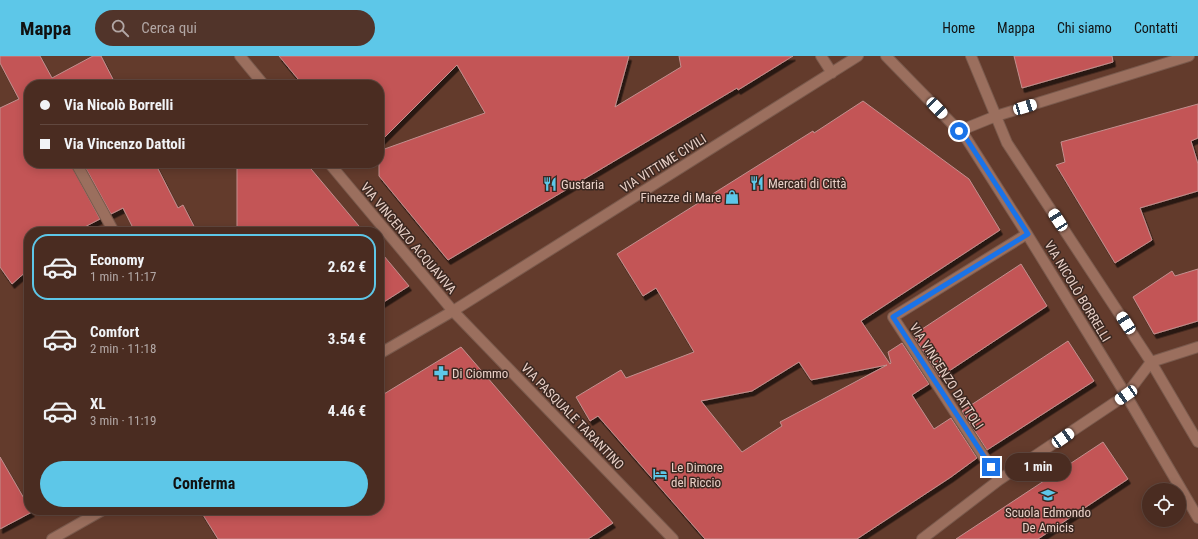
<!DOCTYPE html>
<html lang="it">
<meta charset="utf-8">
<style>
body{margin:0;font-family:"Roboto Condensed",sans-serif;background:#51342a;color:#f1f3f6;height:100vh;display:flex;flex-direction:column;font-size:15px;white-space:nowrap}
*{box-sizing:border-box;margin:0}
p{font-size:13px;color:#b2a7a5}
.icon{flex:none;width:22px;height:22px;fill:none;stroke:currentColor;stroke-width:2;stroke-linecap:round;stroke-linejoin:round}
.map{position:relative;flex:1;overflow:hidden}
.drawer{position:absolute;left:24px;top:171px;width:360px;height:288px;display:flex;flex-direction:column;background:#4a2c21;border-radius:16px;box-shadow:0 2px 10px #0003,0 0 0 1px #61483f}
.drawer>*{flex:none}
.banner{position:absolute;left:24px;top:24px;width:360px;height:88px;border-radius:16px;box-shadow:0 2px 10px #0003,0 0 0 1px #61483f;display:grid;align-content:center;height:88px;padding:0 16px;background:#4a2c21}
.tools{position:absolute;left:1142px;top:427px;display:grid;gap:8px}
.tools a{display:grid;place-items:center;width:44px;height:44px;border-radius:50%;background:#4a2c21;box-shadow:0 2px 10px #0003,0 0 0 1px #61483f;font-size:20px}
.end{position:absolute;width:18px;height:18px;margin:-9px;border:5px solid #1a73e8;background:#fff;box-shadow:0 0 0 2px #fff}
.from{border-radius:50%}
.bubble{position:absolute;height:28px;border-radius:14px;background:#4a2c21;box-shadow:0 2px 10px #0003,0 0 0 1px #61483f;font-size:13px;font-weight:700;line-height:28px;text-align:center}
.car{position:absolute;width:12px;height:24px;margin:-12px -6px;border-radius:5px;box-shadow:0 0 3px 1px #0007;background:linear-gradient(#fff 24%,#345 0 40%,#fff 0 76%,#345 0 86%,#fff 0)}
.banner b{display:flex;align-items:center;gap:14px;height:38px;font-size:15px}
.banner b+b{border-top:1px solid #61483f}
.banner i{width:10px;height:10px;background:#f1f3f6}
ul{padding:7px 0 0;list-style:none}
li{display:flex;align-items:center;gap:12px;height:66px;margin:0 8px 6px;padding:0 8px;border:2px solid transparent;border-radius:16px}
li div{flex:1}
li b{display:block;font-size:15px}
li em{font-style:normal;font-weight:700}
li.on{border-color:#5dc7e8}
li>.icon{width:36px;height:36px;stroke-width:1.5}
.primary-button{display:flex;gap:8px;margin-top:auto;padding:8px 16px}
.primary-button a{flex:1;height:46px;border-radius:24px;background:#5dc7e8;color:#111;font-size:16px;font-weight:700;line-height:46px;text-align:center}
header{display:flex;align-items:center;gap:24px;box-sizing:border-box;height:56px;padding:0 20px;background:#5dc7e8;color:#111}
header strong{font-size:19px}
nav{display:flex;gap:22px;margin-inline-start:auto;font-size:14px}
.search{width:280px;height:36px;background:#51342a;display:flex;align-items:center;gap:10px;box-sizing:border-box;padding:0 14px;border-radius:22px;color:#b2a7a5;font-size:15px}
.map>svg:first-child{display:block}
</style>
<header>
<strong>Mappa</strong>
<div class="search"><svg class="icon" aria-label="search" viewBox="0 0 24 24"><circle cx="10" cy="10" r="6"/><path d="M15 15l6 6"/></svg>Cerca qui</div>
<nav><a>Home</a><a>Mappa</a><a>Chi siamo</a><a>Contatti</a></nav>
</header>
<div class="map">
<svg width="1198" height="483" viewBox="0 0 1198 483">
<defs>
<filter id="shadow"><feDropShadow dx="2.5" dy="4.5" stdDeviation="0" flood-color="#0009"/></filter>
</defs>
<rect width="100%" height="100%" fill="#633b2c"/>
<path fill="#c35456" stroke="#c2908e" fill-rule="evenodd" filter="url(#shadow)" d="M0,0H40L52,22L93,0H101L116,29H29V107H70L100,163L75,176H29V213L12,228L0,211V52L19,43L0,7Z
M279,0H629L615,51L681,11L679,0H793L738,34L737,32L448,204L379,120V95L485,57L457,9L379,87V29H303Z
M1014,0H1112L1113,6L1022,32Z
M863,45L969,123L1000,174L861,265L890,308L891,307L888,296L902,287L929,328L912,339L934,373L951,362L977,402L951,421L857,483H705L598,360L590,365L576,341L621,314L626,322L694,296L656,232L643,240L617,198L813,75L814,77ZM799,306L811,324L887,309L780,366L782,370L742,396L701,345L752,335Z
M1198,48V82L1191,85L1198,108V135L1140,152L1152,184L1115,207L1056,109L1065,106L1061,86Z
M83,107H155L178,152L183,149L197,176H135L123,152L111,158Z
M237,107H306L364,176H237Z
M379,194L409,230L379,249Z
M1021,208L1047,250L940,321L913,279Z
M1198,213V265L1154,278L1133,241L1172,215L1175,220Z
M1068,285L1094,325L987,394L962,355Z
M461,291L613,467L588,483H218L200,454H379V341Z
M1103,386L1128,423L1038,483H956Z
M0,401L29,451V454L32,456L0,473Z"/>
<g fill="none" stroke-linecap="round" stroke-linejoin="round">
<defs>
<path id="minor" d="M240,0L264,29
M821,0L832,17
M886,0L966,82L1027,178L1126,339L1198,462
M971,0L1007,87L1151,306L1198,386
M959,75L996,60L1189,0
M76,107L114,176
M329,107L453,255L673,483
M379,298L453,255L858,0
M999,424L893,261L1027,178
M52,483L103,454
M922,483L999,424L1126,339L1151,306L1198,291"/>
</defs>
<use href="#minor" stroke="#7a5a4d" stroke-width="12"/>
<use href="#minor" stroke="#9b6f5e" stroke-width="10"/>
</g>
<g fill="none" stroke-linecap="round" stroke-linejoin="round">
<path stroke="#1a73e8" stroke-width="5" d="M959,75L966,82L1028,178L893,261L991,411"/>
</g>
<defs>
<symbol id="restaurant-bare" viewBox="-9 -9 18 18"><path d="M-5-6h1v4h1v-4h1v4h1v-4h1v5L-1.5 .5V6h-2V.5L-5-1ZM5-6V6H3V1.5H1.5Q1.5-4 5-6Z" fill="#5dc7e8" stroke="#3b2821" stroke-width="2.5" paint-order="stroke"/></symbol>
<symbol id="shop-bare" viewBox="-9 -9 18 18"><path d="M-5-2.5h2.3a2.7 3.5 0 0 1 5.4 0H5L5.5 6h-11ZM-1.5-2.5h3a1.5 2.3 0 0 0-3 0Z" fill="#5dc7e8" stroke="#3b2821" stroke-width="2.5" paint-order="stroke"/></symbol>
<symbol id="pharmacy-bare" viewBox="-9 -9 18 18"><path d="M-2-6h4v4h4v4h-4v4h-4v-4h-4v-4h4Z" fill="#5dc7e8" stroke="#3b2821" stroke-width="2.5" paint-order="stroke"/></symbol>
<symbol id="hotel-bare" viewBox="-9 -9 18 18"><path d="M-6-4.5h1.5V1H6V5H4.5V3h-9V5H-6ZM-4 0a1.8 1.8 0 1 1 3.6 0ZM.5 0V-2.5h3Q6-2.5 6 0Z" fill="#5dc7e8" stroke="#3b2821" stroke-width="2.5" paint-order="stroke"/></symbol>
<symbol id="school-bare" viewBox="-9 -9 18 18"><path d="M0-5L7-2L0 1L-7-2ZM-4 1L0 2.5L4 1V4Q0 6-4 4Z" fill="#5dc7e8" stroke="#3b2821" stroke-width="2.5" paint-order="stroke"/></symbol>
</defs>
<g fill-rule="evenodd">
<use href="#restaurant-bare" x="747" y="117" width="20" height="20"/>
<use href="#restaurant-bare" x="540" y="118" width="20" height="20"/>
<use href="#shop-bare" x="722" y="131" width="20" height="20"/>
<use href="#pharmacy-bare" x="431" y="307" width="20" height="20"/>
<use href="#hotel-bare" x="650" y="408" width="20" height="20"/>
<use href="#school-bare" x="1038" y="429" width="20" height="20"/>
</g>
<g text-anchor="middle" stroke-width="3" stroke-linejoin="round" paint-order="stroke">
<g font-size="13" fill="#e9d0c7" stroke="#3b2821">
<text transform="translate(663 107) rotate(-32)" y="5">VIA VITTIME CIVILI</text>
<text transform="translate(409 182) rotate(50)" y="5">VIA VINCENZO ACQUAVIVA</text>
<text transform="translate(1078 235) rotate(59)" y="5">VIA NICOLÒ BORRELLI</text>
<text transform="translate(947 320) rotate(57)" y="5">VIA VINCENZO DATTOLI</text>
<text transform="translate(573 360) rotate(46)" y="5">VIA PASQUALE TARANTINO</text>
</g>
<g font-size="13" fill="#e9d0c7" stroke="#3b2821" text-anchor="start">
<text x="768" y="132">Mercati di Città</text>
<text x="561" y="133">Gustaria</text>
<text x="721" y="146" text-anchor="end">Finezze di Mare</text>
<text x="452" y="322">Di Ciommo</text>
<text x="671" y="416">Le Dimore<tspan x="671" dy="15">del Riccio</tspan></text>
<text x="1048" y="461" text-anchor="middle">Scuola Edmondo<tspan x="1048" dy="15">De Amicis</tspan></text>
</g>
</g>
</svg>
<div class="tools">
<a><svg class="icon" aria-label="locate" viewBox="0 0 24 24"><circle cx="12" cy="12" r="6"/><path d="M12 2v4M12 18v4M2 12h4M18 12h4"/></svg></a>
</div>
<i class="end from" style="left:959px;top:75px"></i>
<i class="end" style="left:991px;top:411px"></i>
<div class="bubble" style="left:1005px;top:397px;width:66px">1 min</div>
<i class="car" style="left:1025px;top:51px;rotate:73deg"></i>
<i class="car" style="left:937px;top:52px;rotate:136deg"></i>
<i class="car" style="left:1058px;top:164px;rotate:327deg"></i>
<i class="car" style="left:1126px;top:267px;rotate:327deg"></i>
<i class="car" style="left:1126px;top:339px;rotate:236deg"></i>
<i class="car" style="left:1063px;top:382px;rotate:56deg"></i>
<div class="banner">
<b><i class="from"></i>Via Nicolò Borrelli</b>
<b><i></i>Via Vincenzo Dattoli</b>
</div>
<section class="drawer">
<ul>
<li class="on"><svg class="icon" aria-label="car" viewBox="0 0 24 24"><path d="M5 17H2v-5l4-1 3-4h7l3 4 3 1v5h-3M9 17h6M6 11h13"/><circle cx="7" cy="17" r="2"/><circle cx="17" cy="17" r="2"/></svg><div><b>Economy</b><p>1 min · 11:17</p></div><em>2.62 €</em></li>
<li><svg class="icon" aria-label="car" viewBox="0 0 24 24"><path d="M5 17H2v-5l4-1 3-4h7l3 4 3 1v5h-3M9 17h6M6 11h13"/><circle cx="7" cy="17" r="2"/><circle cx="17" cy="17" r="2"/></svg><div><b>Comfort</b><p>2 min · 11:18</p></div><em>3.54 €</em></li>
<li><svg class="icon" aria-label="car" viewBox="0 0 24 24"><path d="M5 17H2v-5l4-1 3-4h7l3 4 3 1v5h-3M9 17h6M6 11h13"/><circle cx="7" cy="17" r="2"/><circle cx="17" cy="17" r="2"/></svg><div><b>XL</b><p>3 min · 11:19</p></div><em>4.46 €</em></li>
</ul>
<div class="primary-button"><a>Conferma</a></div>
</section>
</div>
